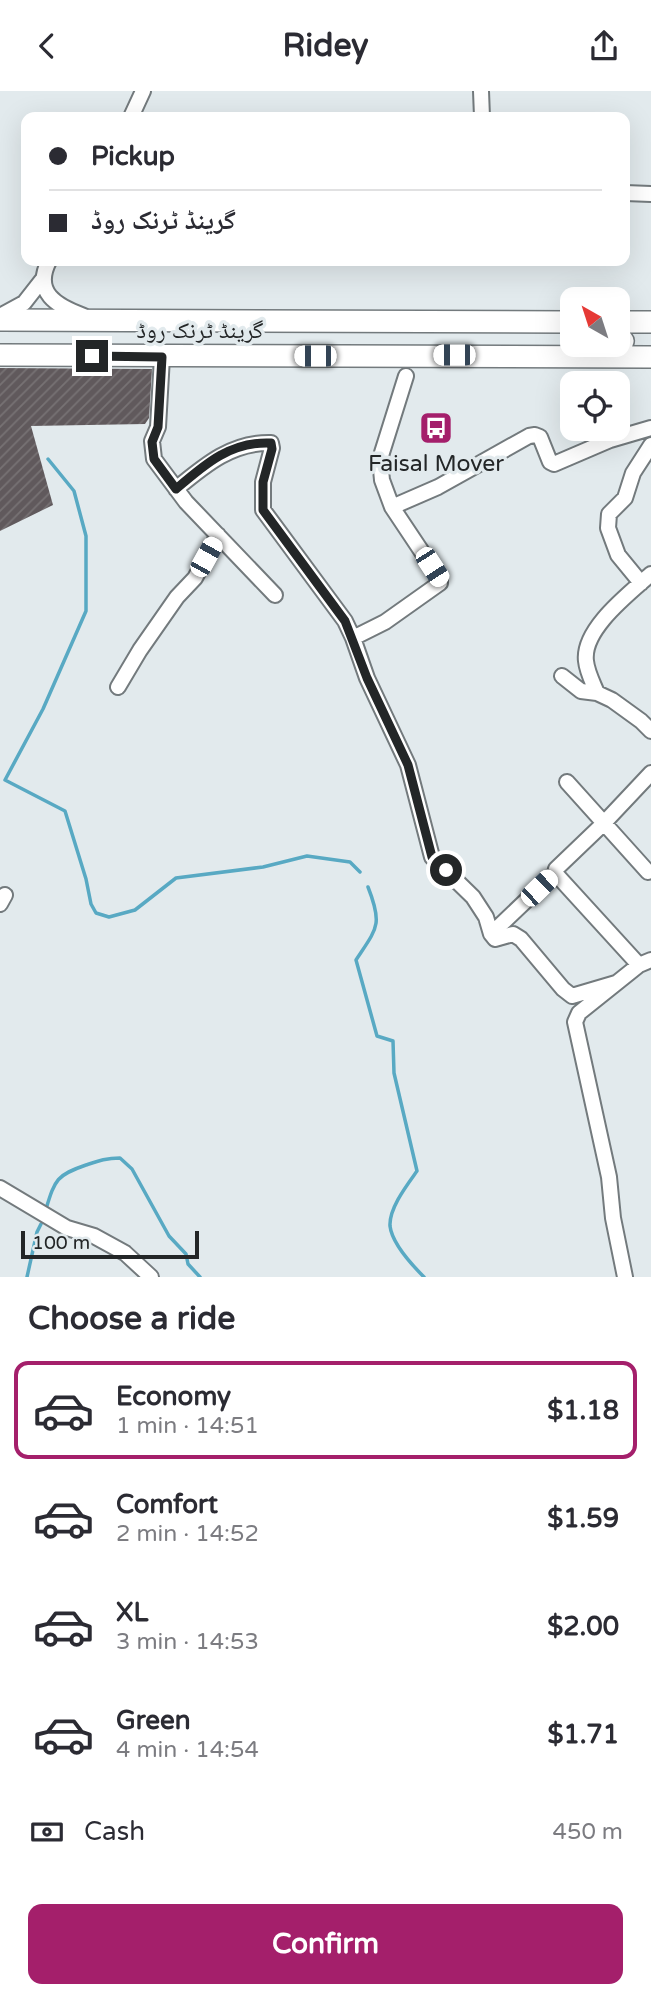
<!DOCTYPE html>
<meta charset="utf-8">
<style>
body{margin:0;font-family:"Varela Round","Noto Naskh Arabic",sans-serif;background:#f7f7f7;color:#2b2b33;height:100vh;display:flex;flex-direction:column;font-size:26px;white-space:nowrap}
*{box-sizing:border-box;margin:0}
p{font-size:23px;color:#7c7c81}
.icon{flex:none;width:38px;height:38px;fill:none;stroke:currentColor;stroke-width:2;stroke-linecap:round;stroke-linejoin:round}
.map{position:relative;height:1186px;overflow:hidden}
.sheet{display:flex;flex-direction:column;background:#fff;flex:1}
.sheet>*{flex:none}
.guide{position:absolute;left:21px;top:21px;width:609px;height:154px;border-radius:14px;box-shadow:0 7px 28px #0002;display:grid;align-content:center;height:154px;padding:0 28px;background:#fff}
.needle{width:46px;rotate:321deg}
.controls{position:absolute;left:560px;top:196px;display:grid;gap:14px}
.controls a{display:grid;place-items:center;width:70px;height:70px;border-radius:14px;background:#fff;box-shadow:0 7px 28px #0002;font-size:35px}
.scale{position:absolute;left:21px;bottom:18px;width:178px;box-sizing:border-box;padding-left:7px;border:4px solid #232627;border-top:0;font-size:19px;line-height:24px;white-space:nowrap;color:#232627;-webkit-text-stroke:5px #e2eaed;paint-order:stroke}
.end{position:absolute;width:32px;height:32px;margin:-16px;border:9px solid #232627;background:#fff;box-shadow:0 0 0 4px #fff}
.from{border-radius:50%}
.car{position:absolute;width:21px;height:42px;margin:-21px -10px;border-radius:9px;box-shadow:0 0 5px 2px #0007;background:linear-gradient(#fff 24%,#345 0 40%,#fff 0 76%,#345 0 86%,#fff 0)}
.guide b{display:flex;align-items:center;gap:24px;height:66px;font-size:26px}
.guide b+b{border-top:2px solid #e1e1e2}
.guide i{width:18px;height:18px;background:#2b2b33}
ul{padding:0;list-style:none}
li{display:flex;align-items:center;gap:21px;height:98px;margin:0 14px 10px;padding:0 14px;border:4px solid transparent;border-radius:14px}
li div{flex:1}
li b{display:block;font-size:26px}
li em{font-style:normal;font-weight:700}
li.active{border-color:#a41f6b}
li>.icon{width:63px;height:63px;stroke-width:1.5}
h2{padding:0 28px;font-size:32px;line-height:84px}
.pay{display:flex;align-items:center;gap:18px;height:77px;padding:0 28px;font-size:26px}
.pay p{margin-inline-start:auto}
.primary-button{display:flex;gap:14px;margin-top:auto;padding:14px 28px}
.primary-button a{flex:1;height:80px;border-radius:14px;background:#a41f6b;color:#fff;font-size:28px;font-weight:700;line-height:80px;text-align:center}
header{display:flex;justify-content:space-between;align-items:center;height:91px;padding:0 28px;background:#fff;font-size:32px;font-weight:700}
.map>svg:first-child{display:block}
</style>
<header><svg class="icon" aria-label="back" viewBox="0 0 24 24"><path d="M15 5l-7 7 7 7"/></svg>Ridey<svg class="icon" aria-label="share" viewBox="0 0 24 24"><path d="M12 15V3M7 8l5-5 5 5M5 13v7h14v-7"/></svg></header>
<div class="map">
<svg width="651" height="1186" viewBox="0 0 651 1186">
<defs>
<pattern id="building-hatch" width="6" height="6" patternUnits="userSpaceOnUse" patternTransform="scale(1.75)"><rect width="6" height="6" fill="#60595c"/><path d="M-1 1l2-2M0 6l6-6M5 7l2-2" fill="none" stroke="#777274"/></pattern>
</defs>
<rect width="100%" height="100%" fill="#e2eaed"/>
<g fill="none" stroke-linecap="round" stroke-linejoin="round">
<path stroke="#58a9c3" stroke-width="3.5" d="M48,368L74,400L86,445V520L43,618L5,689L65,720L86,788L91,813L96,822L109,826L135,819L176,787L263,776L307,765L350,771L360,781
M368,796C383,834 377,837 356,869L377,945L393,950L394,982L417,1080C407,1094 389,1117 390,1135C392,1152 412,1174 424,1186
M46,1118C55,1088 57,1084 86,1074C98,1070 106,1067 120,1067L132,1078L169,1145L186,1163L188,1173L200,1186
M27,1186L37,1141L41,1133"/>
</g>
<path fill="url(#building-hatch)" d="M0,277L152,278L149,327L145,333L31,335L53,414L0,440Z"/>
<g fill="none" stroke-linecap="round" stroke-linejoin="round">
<defs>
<path id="minor" d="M481,0L482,26
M131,26L143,0
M625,102L651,103
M49,170C33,201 56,215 84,225
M0,225L24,212L42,189
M162,266L158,336L152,350L154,368L186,411L275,504
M406,285L380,368L382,389L392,416L440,488V492L385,531L353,547L367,587L408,674L432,766L473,806L486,826L491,843L495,848L513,843L521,848L563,898L572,905L616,892
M176,398C205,374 232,351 271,352L272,357L263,391V419L345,530L353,547
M392,416L438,396L529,345L535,344L540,346L550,371L554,373L610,349L651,337
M641,492L618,464L608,437L609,423L625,407L633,382L651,354
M562,585L581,600L597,602L612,609L641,630L651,640
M118,596L140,559L177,506L195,487L218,444
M597,602C593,592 587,581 586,570C582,538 630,502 651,483
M567,691L648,781
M0,813L5,804
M491,843L555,782
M639,874L555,782L556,778L603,733L651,682
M0,1097L67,1137L94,1145L125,1162L151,1186
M625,1186L613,1127L609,1086L575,931L579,922L639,874L651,869"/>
<path id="highway" d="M0,229L572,231
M618,231H651
M597,258L621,254L623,250L618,244
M0,264L651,266"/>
</defs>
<use href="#minor" stroke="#737a7d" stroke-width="18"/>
<use href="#highway" stroke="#737a7d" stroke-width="24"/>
<use href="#minor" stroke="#fff" stroke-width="14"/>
<use href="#highway" stroke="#fff" stroke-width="21"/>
</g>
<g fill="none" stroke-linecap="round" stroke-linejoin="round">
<path stroke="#232627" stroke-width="9" d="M92,265L162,266L158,336L152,351L154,368L176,398C205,373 231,350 271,352L272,358L263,391V419L345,530L367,587L408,674L432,766L446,779"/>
</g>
<defs>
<symbol id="bus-square" viewBox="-11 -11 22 22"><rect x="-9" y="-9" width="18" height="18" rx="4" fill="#a41f6b" stroke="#e2eaed"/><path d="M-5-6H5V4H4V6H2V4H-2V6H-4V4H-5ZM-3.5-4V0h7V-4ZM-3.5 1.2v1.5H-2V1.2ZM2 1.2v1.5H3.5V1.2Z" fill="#fff"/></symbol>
</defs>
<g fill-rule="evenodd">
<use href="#bus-square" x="417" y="318" width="38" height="38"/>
</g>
<g text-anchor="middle" stroke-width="7" stroke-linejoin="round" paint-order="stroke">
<g font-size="23" fill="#232627" stroke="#e2eaed">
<text x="200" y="247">گرینڈ ٹرنک روڈ</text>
</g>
<g font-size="23" fill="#232627" stroke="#e2eaed">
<text x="436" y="380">Faisal Mover</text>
</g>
</g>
</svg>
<div class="controls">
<a><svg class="needle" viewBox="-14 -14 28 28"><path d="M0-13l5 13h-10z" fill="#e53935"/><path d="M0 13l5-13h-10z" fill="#7c7c81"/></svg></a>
<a><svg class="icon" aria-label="locate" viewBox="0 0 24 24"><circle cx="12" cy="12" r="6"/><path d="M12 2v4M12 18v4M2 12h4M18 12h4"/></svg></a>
</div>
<div class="scale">100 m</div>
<i class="end from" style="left:446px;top:779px"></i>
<i class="end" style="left:92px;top:265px"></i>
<i class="car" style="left:454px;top:264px;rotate:270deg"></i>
<i class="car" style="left:315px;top:265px;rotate:270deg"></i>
<i class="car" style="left:206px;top:466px;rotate:29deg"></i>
<i class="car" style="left:432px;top:476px;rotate:147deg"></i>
<i class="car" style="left:539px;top:797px;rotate:46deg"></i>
<div class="guide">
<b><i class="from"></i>Pickup</b>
<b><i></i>گرینڈ ٹرنک روڈ</b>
</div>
</div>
<section class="sheet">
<h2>Choose a ride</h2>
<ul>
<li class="active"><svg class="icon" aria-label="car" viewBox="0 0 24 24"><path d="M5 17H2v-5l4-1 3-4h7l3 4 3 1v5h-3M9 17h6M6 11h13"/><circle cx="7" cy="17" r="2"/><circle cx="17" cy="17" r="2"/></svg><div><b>Economy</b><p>1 min · 14:51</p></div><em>$1.18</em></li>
<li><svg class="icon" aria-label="car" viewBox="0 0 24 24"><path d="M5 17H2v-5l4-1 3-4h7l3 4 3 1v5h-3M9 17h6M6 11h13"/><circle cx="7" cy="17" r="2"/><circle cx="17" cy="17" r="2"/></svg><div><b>Comfort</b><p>2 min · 14:52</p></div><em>$1.59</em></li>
<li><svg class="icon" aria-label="car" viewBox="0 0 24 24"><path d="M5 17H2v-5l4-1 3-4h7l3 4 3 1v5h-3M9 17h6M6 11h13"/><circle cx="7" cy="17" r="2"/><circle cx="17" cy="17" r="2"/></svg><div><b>XL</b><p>3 min · 14:53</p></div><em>$2.00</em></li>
<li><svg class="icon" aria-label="car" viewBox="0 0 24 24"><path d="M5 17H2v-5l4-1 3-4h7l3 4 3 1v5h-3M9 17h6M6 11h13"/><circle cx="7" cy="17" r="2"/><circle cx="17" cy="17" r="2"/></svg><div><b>Green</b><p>4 min · 14:54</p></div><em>$1.71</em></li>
</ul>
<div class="pay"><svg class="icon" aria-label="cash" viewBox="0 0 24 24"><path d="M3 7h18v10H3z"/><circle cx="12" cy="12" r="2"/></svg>Cash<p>450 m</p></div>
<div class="primary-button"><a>Confirm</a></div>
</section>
